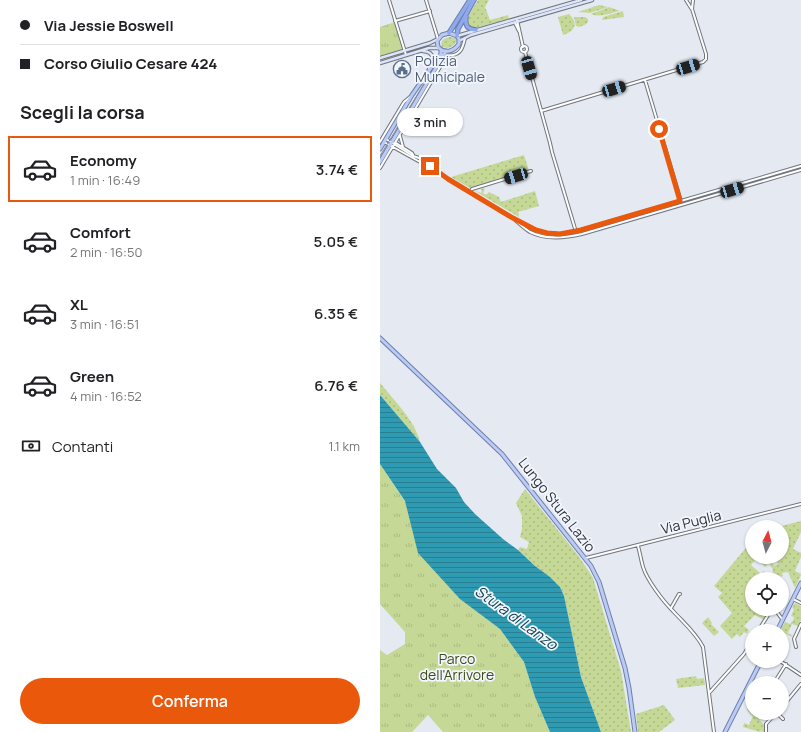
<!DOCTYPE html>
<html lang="it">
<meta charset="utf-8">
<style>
body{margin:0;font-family:Manrope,sans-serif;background:#f2f2f2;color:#202124;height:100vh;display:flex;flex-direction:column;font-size:15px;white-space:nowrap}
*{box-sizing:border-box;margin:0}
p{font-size:13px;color:#757577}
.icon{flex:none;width:22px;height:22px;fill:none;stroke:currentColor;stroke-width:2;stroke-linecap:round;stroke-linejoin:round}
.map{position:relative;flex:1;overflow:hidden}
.details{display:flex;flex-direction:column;background:#fff;width:380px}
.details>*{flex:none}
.guide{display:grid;align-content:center;height:88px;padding:0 20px;background:#fff}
.needle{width:26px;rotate:6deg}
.buttons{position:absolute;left:365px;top:520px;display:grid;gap:8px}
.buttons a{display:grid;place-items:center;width:44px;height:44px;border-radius:50%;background:#fff;box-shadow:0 1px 3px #0004;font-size:20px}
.end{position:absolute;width:18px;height:18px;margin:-9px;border:5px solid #ea580c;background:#fff;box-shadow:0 0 0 2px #fff}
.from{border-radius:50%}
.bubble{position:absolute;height:28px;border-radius:14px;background:#fff;box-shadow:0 1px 3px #0004;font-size:13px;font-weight:600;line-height:28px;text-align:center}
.car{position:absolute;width:12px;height:24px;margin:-12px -6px;border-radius:5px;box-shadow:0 0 3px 1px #0007;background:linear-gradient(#222 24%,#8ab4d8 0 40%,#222 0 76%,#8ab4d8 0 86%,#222 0)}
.guide b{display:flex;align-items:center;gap:14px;height:38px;font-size:15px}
.guide b+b{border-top:1px solid #e0e0e0}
.guide i{width:10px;height:10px;background:#202124}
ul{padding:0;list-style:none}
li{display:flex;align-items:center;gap:12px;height:66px;margin:0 8px 6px;padding:0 12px;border:2px solid transparent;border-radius:0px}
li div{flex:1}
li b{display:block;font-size:15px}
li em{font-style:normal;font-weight:600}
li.on{border-color:#ea580c}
li>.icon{width:36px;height:36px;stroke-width:1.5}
h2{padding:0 20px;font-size:18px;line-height:48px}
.pay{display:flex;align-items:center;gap:10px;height:44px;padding:0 20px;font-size:15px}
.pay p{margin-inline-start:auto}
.action{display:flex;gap:8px;margin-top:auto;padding:8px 20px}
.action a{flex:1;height:46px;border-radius:24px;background:#ea580c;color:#fff;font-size:16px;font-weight:600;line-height:46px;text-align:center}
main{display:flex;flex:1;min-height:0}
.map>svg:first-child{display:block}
</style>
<main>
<section class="details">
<div class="guide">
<b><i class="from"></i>Via Jessie Boswell</b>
<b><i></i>Corso Giulio Cesare 424</b>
</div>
<h2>Scegli la corsa</h2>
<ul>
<li class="on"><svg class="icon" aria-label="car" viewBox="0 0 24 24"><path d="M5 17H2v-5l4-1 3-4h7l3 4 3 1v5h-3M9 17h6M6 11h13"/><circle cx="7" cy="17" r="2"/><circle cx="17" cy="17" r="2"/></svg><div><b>Economy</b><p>1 min · 16:49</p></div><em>3.74 €</em></li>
<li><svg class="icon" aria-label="car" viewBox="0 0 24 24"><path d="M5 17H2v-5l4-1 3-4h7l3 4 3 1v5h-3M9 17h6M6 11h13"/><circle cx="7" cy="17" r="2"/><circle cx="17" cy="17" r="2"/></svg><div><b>Comfort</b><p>2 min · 16:50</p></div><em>5.05 €</em></li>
<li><svg class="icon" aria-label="car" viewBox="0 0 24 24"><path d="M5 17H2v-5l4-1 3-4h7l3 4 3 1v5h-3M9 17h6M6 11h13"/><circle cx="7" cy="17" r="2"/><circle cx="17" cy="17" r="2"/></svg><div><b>XL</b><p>3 min · 16:51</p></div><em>6.35 €</em></li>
<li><svg class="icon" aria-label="car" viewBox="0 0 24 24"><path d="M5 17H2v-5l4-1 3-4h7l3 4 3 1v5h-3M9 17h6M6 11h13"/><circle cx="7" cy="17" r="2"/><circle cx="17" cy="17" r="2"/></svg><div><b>Green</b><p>4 min · 16:52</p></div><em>6.76 €</em></li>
</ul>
<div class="pay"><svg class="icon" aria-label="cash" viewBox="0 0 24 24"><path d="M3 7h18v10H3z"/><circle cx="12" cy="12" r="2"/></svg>Contanti<p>1.1 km</p></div>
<div class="action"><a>Conferma</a></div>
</section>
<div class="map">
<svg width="421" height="732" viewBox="0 0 421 732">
<defs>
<pattern id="grass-dots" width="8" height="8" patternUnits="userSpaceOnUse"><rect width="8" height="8" fill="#c6d896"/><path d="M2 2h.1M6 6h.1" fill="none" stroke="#aaba82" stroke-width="1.8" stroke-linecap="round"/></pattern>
<pattern id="park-tufts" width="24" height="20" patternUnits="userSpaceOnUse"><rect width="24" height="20" fill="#c6d896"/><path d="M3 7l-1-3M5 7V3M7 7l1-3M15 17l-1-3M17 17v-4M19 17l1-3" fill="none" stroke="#aaba82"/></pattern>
<pattern id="water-rules" width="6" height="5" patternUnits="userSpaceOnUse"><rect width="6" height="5" fill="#2f9bb3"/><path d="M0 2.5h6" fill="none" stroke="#287f92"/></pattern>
</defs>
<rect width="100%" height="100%" fill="#e4e9f2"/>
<path fill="url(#grass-dots)" d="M98,0H109L105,7L110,20L128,15L129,19L95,28L90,27L87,24V18Z
M219,5L228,7L210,13L198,12Z
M229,7L240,11C230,13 221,18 211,14Z
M243,11L244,17L222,20L223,17Z
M189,14C199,24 195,31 183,35L178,17Z
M194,17H205L208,19C209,24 204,25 199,27L196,26Z
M71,37C81,39 75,46 68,48L62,47L61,44C62,39 66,37 71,37Z
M144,155L149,171L90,188L71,177Z
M103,188L105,189L103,193L106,195L109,192L119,197L121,202L155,191L159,206L138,212L139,216V217L95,191H96L101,193L102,190L100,189Z
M0,383C13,399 36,422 40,442L0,395Z
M145,489L197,554L210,573L213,578L241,671L251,732H221L201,677L184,596L180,587L170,577L155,566L138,550L140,547L147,549L149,542L140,537L142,529V516L136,503Z
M421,521V532L413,549L421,553V557L415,571L421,574V575L415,588L408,572L402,573L403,576L394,579L392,576L393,570L387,559L384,560L387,566L385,567L377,558L371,565L380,573H382L383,571L385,572L384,579H372V609H390V611L384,620L375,615L364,626L369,630L367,634L364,632L360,637L357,634L352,639L340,626L352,613L338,597L342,593L334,586L370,543L371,544L369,548L372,550V557H390L394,566L398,564L396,560L397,559L402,557V527H397Z
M415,603L421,606V620L418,626L412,624L408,633L413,636L412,637L400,631L405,622L410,624L412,621H413L414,617L411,616L414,609L412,608Z
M328,617L332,623L331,624L339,632L334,636L322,623Z
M316,676L317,679L324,678L325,685L298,688L296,679Z
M370,703L372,705V713H377L375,714L385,726L386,732H382V730L380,732L363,727L364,723L369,725L372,718L373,717L367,710Z
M284,705L295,720L279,732H258L256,714Z"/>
<path fill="url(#park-tufts)" d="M15,22L23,50L0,57V27Z
M0,464L100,614L120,629L144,662L155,697L170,732H63L48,715L32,732H0V650L7,655L25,644V632L0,604Z"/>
<path fill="url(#water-rules)" d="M0,395L40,442L57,469L76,488L84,502L95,514L123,539L138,550L155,566L170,577L180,587L184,596L201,677L221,732H170L155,697L144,662L120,629L80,599L38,553L25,501L0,464Z"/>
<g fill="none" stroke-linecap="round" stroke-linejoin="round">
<defs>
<path id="street" d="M9,0L26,55
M46,0L58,39
M306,0L311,8
M137,20L143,47
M15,21L50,11
M135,23L139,31
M141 49a3 3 0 1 1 6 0a3 3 0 1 1-6 0Z
M145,52L170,143L172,152L196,232
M265,80L301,201
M161,111L323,62L326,59V54L312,9L313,0
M20,136L23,147
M6,139L33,156L42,159
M0,142L24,102L30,97
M4,142L40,162
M16,143L32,153L33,155
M0,168L66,57C72,54 67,56 73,55C82,53 83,46 85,38
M53,168L43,166L41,163V160L45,158C48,159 50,161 49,164L53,168L68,179L131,217L155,230L167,233L180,234L201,230L421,166
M90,192L92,189L151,171
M135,220C140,224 145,229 150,232C166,240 185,238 202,234L421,170
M258,546C260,553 261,560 263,567C267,580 283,601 293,611C304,623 316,633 323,647L334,732
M206,558L421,504
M413,599L421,603
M291,608L299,594H300
M378,631L392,609L397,612L402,619
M416,647L414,639L421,624
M400,661L421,675
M394,683L406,664
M329,693L364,654L372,641
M402,707L421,684
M397,713L403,719
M386,732V724L396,713"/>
<path id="secondary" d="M77,36L201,0
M79,41L91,35L212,0
M43,51C56,52 53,61 49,69
M0,58L50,43L58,39
M0,63L49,48H59"/>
<path id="primary" d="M69,33L77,36L79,39V44C73,52 65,54 58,47L57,41L62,35Z
M0,149L32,95L48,72L58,58L61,54V50
M0,162L66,51
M0,338L122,454L211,566L219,582L245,668L249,688L255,732
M397,631L421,583
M345,732L381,661"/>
<path id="highway" d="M86,17C85,26 87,29 96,30
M69,33L90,0
M77,36L78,29L94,0"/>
</defs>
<use href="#street" stroke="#71757d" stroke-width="4"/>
<use href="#secondary" stroke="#71757d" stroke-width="4.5"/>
<use href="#primary" stroke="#6d7fac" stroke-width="5"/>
<use href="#highway" stroke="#6d7fac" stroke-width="5.5"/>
<use href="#street" stroke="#fff" stroke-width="2"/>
<use href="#secondary" stroke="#dde5f9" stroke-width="2.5"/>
<use href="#primary" stroke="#bbcbf4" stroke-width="3"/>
<use href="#highway" stroke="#8ea9ec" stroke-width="3.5"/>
<path stroke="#888c92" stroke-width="1" d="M0,156L47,79"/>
</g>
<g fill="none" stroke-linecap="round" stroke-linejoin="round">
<path stroke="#ea580c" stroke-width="5" d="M50,166L68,179L131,217L156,230L167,233L180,234L201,230L300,201L279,129"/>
</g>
<defs>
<symbol id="civic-ring" viewBox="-11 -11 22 22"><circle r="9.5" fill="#f2f6fe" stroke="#5c6f8a" stroke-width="1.5"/><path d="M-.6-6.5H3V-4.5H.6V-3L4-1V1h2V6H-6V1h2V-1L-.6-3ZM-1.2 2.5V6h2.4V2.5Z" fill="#5c6f8a"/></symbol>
</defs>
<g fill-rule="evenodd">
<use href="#civic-ring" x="12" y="59" width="20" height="20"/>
</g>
<g text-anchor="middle" stroke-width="3.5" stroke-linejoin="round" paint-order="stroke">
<g font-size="14" fill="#4e5e75" stroke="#f2f6fe" text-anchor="start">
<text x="35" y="66">Polizia<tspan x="35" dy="16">Municipale</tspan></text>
</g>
<g font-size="14" fill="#2f3134" stroke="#f2f6fe">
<text transform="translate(177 505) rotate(52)" y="5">Lungo Stura Lazio</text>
<text transform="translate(311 522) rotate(-14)" y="5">Via Puglia</text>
</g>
<g font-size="14" fill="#3f4a14" stroke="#f2f6fe">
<text x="77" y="664">Parco<tspan x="77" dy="16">dell'Arrivore</tspan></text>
</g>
<g font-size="15" font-style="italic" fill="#12414b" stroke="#f2f6fe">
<text transform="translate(136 618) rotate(36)" y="5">Stura di Lanzo</text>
</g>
</g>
</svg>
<div class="buttons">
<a><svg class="needle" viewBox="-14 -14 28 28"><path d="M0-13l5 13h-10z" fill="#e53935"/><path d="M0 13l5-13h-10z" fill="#757577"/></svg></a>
<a><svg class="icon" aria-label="locate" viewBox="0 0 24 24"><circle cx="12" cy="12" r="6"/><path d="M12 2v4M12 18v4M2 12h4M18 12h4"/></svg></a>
<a>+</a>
<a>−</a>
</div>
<i class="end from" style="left:279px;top:129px"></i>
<i class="end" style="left:50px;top:166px"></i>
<div class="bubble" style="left:17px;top:108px;width:66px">3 min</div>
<i class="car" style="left:308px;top:67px;rotate:73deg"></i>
<i class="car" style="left:149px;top:68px;rotate:164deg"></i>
<i class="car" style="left:234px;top:89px;rotate:73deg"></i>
<i class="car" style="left:136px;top:176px;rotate:253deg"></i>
<i class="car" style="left:352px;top:190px;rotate:73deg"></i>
</div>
</main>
